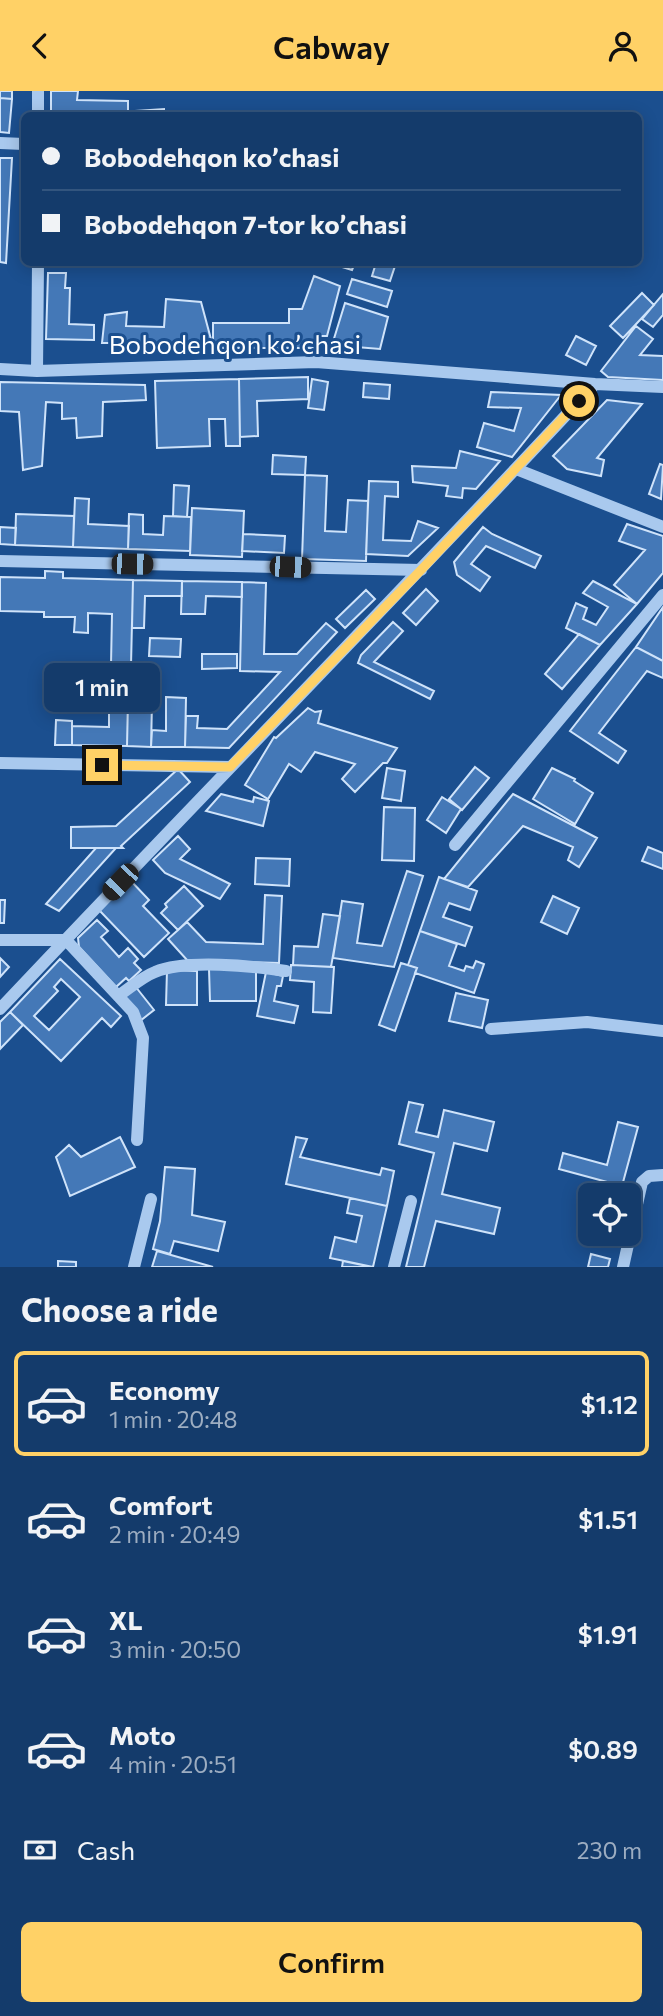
<!DOCTYPE html>
<meta charset="utf-8">
<style>
body{margin:0;font-family:Commissioner,sans-serif;background:#214673;color:#f1f3f6;height:100vh;display:flex;flex-direction:column;font-size:26px;white-space:nowrap}
*{box-sizing:border-box;margin:0}
p{font-size:23px;color:#9dadc1}
.icon{flex:none;width:38px;height:38px;fill:none;stroke:currentColor;stroke-width:2;stroke-linecap:round;stroke-linejoin:round}
.map{position:relative;height:1176px;overflow:hidden}
.sheet{display:flex;flex-direction:column;background:#143b6b;flex:1}
.sheet>*{flex:none}
.top-card{position:absolute;left:21px;top:21px;width:621px;height:154px;border-radius:10px;box-shadow:0 4px 18px #0003,0 0 0 2px #33557e;display:grid;align-content:center;height:154px;padding:0 21px;background:#143b6b}
.tools{position:absolute;left:578px;top:1092px;display:grid;gap:14px}
.tools a{display:grid;place-items:center;width:63px;height:63px;border-radius:10px;background:#143b6b;box-shadow:0 4px 18px #0003,0 0 0 2px #33557e;font-size:35px}
.end{position:absolute;width:32px;height:32px;margin:-16px;border:9px solid #ffd166;background:#111;box-shadow:0 0 0 4px #111}
.from{border-radius:50%}
.bubble{position:absolute;height:49px;border-radius:10px;background:#143b6b;box-shadow:0 4px 18px #0003,0 0 0 2px #33557e;font-size:23px;font-weight:600;line-height:49px;text-align:center}
.car{position:absolute;width:21px;height:42px;margin:-21px -10px;border-radius:9px;box-shadow:0 0 5px 2px #0007;background:linear-gradient(#222 24%,#8ab4d8 0 40%,#222 0 76%,#8ab4d8 0 86%,#222 0)}
.top-card b{display:flex;align-items:center;gap:24px;height:66px;font-size:26px}
.top-card b+b{border-top:2px solid #33557e}
.top-card i{width:18px;height:18px;background:#f1f3f6}
ul{padding:0;list-style:none}
li{display:flex;align-items:center;gap:21px;height:105px;margin:0 14px 10px;padding:0 7px;border:4px solid transparent;border-radius:10px}
li div{flex:1}
li b{display:block;font-size:26px}
li em{font-style:normal;font-weight:600}
li.current{border-color:#ffd166}
li>.icon{width:63px;height:63px;stroke-width:1.5}
h2{padding:0 21px;font-size:32px;line-height:84px}
.pay{display:flex;align-items:center;gap:18px;height:77px;padding:0 21px;font-size:26px}
.pay p{margin-inline-start:auto}
.cta{display:flex;gap:14px;margin-top:auto;padding:14px 21px}
.cta a{flex:1;height:80px;border-radius:10px;background:#ffd166;color:#111;font-size:28px;font-weight:600;line-height:80px;text-align:center}
header{display:flex;justify-content:space-between;align-items:center;height:91px;padding:0 21px;background:#ffd166;color:#111;font-size:32px;font-weight:600}
.map>svg:first-child{display:block}
</style>
<header><svg class="icon" aria-label="back" viewBox="0 0 24 24"><path d="M15 5l-7 7 7 7"/></svg>Cabway<svg class="icon" aria-label="person" viewBox="0 0 24 24"><circle cx="12" cy="8" r="4"/><path d="M4 21q1-7 8-7t8 7"/></svg></header>
<div class="map">
<svg width="663" height="1176" viewBox="0 0 663 1176">
<rect width="100%" height="100%" fill="#1b4f8f"/>
<path fill="#4478b7" stroke="#cfe3fa" stroke-width="2" fill-rule="evenodd" d="M0,0H12V8L0,7Z
M51,0H78L77,9L128,10V24H51Z
M0,7L12,8L9,42L0,41Z
M164,18V24H137L136,20Z
M0,67H12L6,172L0,171Z
M329,172H355L352,179Z
M376,172H396L390,190L372,185Z
M48,182H66L65,197H70L69,233L94,234V249L46,248Z
M314,185L340,195L327,245H319V257H213V232H289V218H302Z
M352,188L392,200L387,216L347,203Z
M642,202L654,214L623,247L610,235Z
M663,203V224L653,236L642,228Z
M166,208L201,211L212,252H102L105,224L127,221L126,235L164,236Z
M345,212L388,226L380,258L332,254Z
M636,235L653,248L640,264L663,265V289L608,286L601,280Z
M576,245L596,255L586,274L566,264Z
M308,286V308L257,310L258,345L240,346L239,288Z
M239,288L240,355H226L225,328H209L210,355L157,357L155,290Z
M312,288L328,291L324,319L308,317Z
M0,291L145,294L146,309L103,311L102,345L77,347L76,327L62,328V312L46,311L42,375L23,379L19,321L0,320Z
M364,292L390,294L389,308L363,306Z
M491,301L561,304L512,366L477,356L484,332L514,340L521,317L488,316Z
M607,309L642,313L597,367L604,369L601,385L567,378L553,365Z
M460,360L500,370L476,398L463,397L462,407L446,405L448,395L413,391L412,375L456,377Z
M273,364L306,366L305,384L272,383Z
M660,373L663,374L661,408L649,403Z
M305,384L327,385L325,440L346,441L348,409L368,410L366,470L302,468Z
M369,390L398,391V406L385,405L383,449L411,450L418,430L438,437L408,465L366,463Z
M174,394L189,395L187,426L173,425Z
M75,407L89,408L88,433L129,435L128,458L73,456Z
M192,417L244,420L242,466L190,464Z
M16,423L74,425L73,456L15,454Z
M129,423L143,424V443L163,444L164,425L191,426L190,460L128,458Z
M627,433L663,445V482L637,513L614,494L645,459L619,450Z
M0,436L16,437L15,454L0,453Z
M483,436L492,443L541,465L535,477L486,455L471,473L490,486L480,500L457,484L454,471Z
M243,443L285,445L284,462L242,460Z
M45,480L63,481V487L133,489L131,574H111L112,523L88,522V542L74,541L75,526H44V521L0,520V486L45,487Z
M133,489L182,490V505H145L144,537H132Z
M182,490L242,491V506L206,505L205,523H181Z
M593,490L637,513L600,554L566,537L576,512L587,517L583,528L596,534L608,516L583,502Z
M242,491L266,492L264,563H297L326,532L337,541L229,657L185,656L186,625H198L197,637L227,638L280,581L240,580Z
M426,498L438,510L416,534L403,522Z
M366,499L375,508L345,537L336,528Z
M663,516V570L636,556Z
M393,531L403,540L374,571L434,600L430,608L358,572L361,564Z
M579,543L600,554L562,598L545,583Z
M150,547L181,548L180,566L149,565Z
M636,556L663,570V587L647,580L599,642L626,660L618,672L570,640Z
M202,563H237V577L202,578Z
M78,585H113V600L78,599Z
M166,606L186,607L185,656H151L152,639L166,640Z
M109,607H128L127,655L72,654V635L109,636Z
M128,611L152,612L151,656L127,655Z
M308,617L315,621L321,620L318,632L397,657L387,672H383L355,701L342,688L355,673L315,661L301,681L289,673L268,708L245,694L274,646L276,647Z
M56,629L72,630V654H55Z
M475,676L489,687L462,719L449,708Z
M387,677L405,680L401,710L382,707Z
M552,677L575,688L574,690L593,702L575,733L533,708Z
M178,678L190,691L121,755L123,757H71V736L116,735Z
M221,703L253,711L254,706L269,710L263,735L206,720Z
M513,703L597,747L579,776L568,769L573,756L523,735L468,796L444,788Z
M442,706L461,718L446,742L427,729Z
M384,716L415,717L414,770L382,769Z
M178,745L190,758L180,768L230,793L220,808L165,782L153,769Z
M648,756L663,762V778L642,770Z
M96,757H116L59,820L46,813Z
M256,767L290,768L289,795L255,793Z
M407,780L423,785L394,876L333,867L342,810L363,813L357,852L382,855Z
M439,786L477,800L470,819L449,812L443,826L472,836L465,855L420,840Z
M130,789L149,809L143,815L169,842L144,866L99,819Z
M184,795L203,815L178,839L161,822L167,816L165,813Z
M265,804L282,805L279,872L187,869L168,848L187,831L206,851L263,853Z
M553,805L579,817L567,843L541,831Z
M0,809H5L4,832H0Z
M323,823L340,825L331,876L293,874L294,855L318,856Z
M97,829L108,840L101,846L119,866L128,857L138,868L134,872L141,879L129,890L126,887L116,896L79,856L78,847Z
M420,840L457,853L449,875L464,880L466,875L473,877L476,870L484,873L474,902L415,882L417,877L408,874Z
M0,867L9,876L0,886Z
M60,868L121,925L111,936L102,927L61,970L10,921ZM61,888L80,906L49,939L34,925L58,900L54,896Z
M401,872L417,877L395,940L379,934Z
M291,874L334,876L331,922L313,921L314,891L290,889Z
M209,878H256V910H210Z
M167,879L197,880V914H166Z
M266,881L283,885L281,895H277L274,910L298,915L294,932L257,925Z
M135,895L154,919L140,930L122,906Z
M456,902L488,909L482,937L449,930Z
M10,921L23,934L0,958V931Z
M409,1011L423,1014L416,1041L438,1046L444,1019L494,1031L487,1060L454,1052L442,1103L500,1117L494,1143L436,1130L424,1176H406L434,1062L399,1053Z
M618,1031L638,1036L622,1095L559,1078L563,1062L607,1074Z
M120,1046L135,1076L70,1105L56,1066L69,1054L81,1066Z
M296,1046L307,1048L300,1066L380,1084L382,1077L394,1080L387,1115L286,1093Z
M165,1076L195,1078L192,1124L225,1131L218,1160L174,1150L170,1163L153,1158L160,1130Z
M350,1107L387,1115L373,1176L330,1167L335,1146L356,1151L362,1125L347,1122Z
M157,1160L213,1176H152Z
M591,1163L610,1168L608,1176H588Z
M58,1170L76,1171V1176H58Z
M343,1170L372,1176H342Z"/>
<g fill="none" stroke-linecap="round" stroke-linejoin="round">
<path stroke="#a9c9ee" stroke-width="12" d="M38,24V0
M0,52L24,53
M0,278L37,280L316,271L595,293L663,296
M37,280L38,172
M516,378L663,436
M0,470L421,479
M0,672L230,676
M455,754L663,504
M0,849H66L133,921L143,947L137,1049
M118,905C130,897 142,886 155,881C186,868 253,875 286,880
M0,918C197,709 399,504 595,293
M491,938L587,931L663,940
M134,1176L151,1108
M394,1176L411,1110
M623,1176L642,1091L649,1085L663,1084"/>
</g>
<g fill="none" stroke-linecap="round" stroke-linejoin="round">
<path stroke="#ffd166" stroke-width="9" d="M102,674L230,676L421,479L579,310"/>
</g>
<g text-anchor="middle" stroke-width="6" stroke-linejoin="round" paint-order="stroke">
<g font-size="26" fill="#fff" stroke="#1b4f8f">
<text x="235" y="263">Bobodehqon koʼchasi</text>
</g>
</g>
</svg>
<div class="tools">
<a><svg class="icon" aria-label="locate" viewBox="0 0 24 24"><circle cx="12" cy="12" r="6"/><path d="M12 2v4M12 18v4M2 12h4M18 12h4"/></svg></a>
</div>
<i class="end from" style="left:579px;top:310px"></i>
<i class="end" style="left:102px;top:674px"></i>
<div class="bubble" style="left:44px;top:572px;width:116px">1 min</div>
<i class="car" style="left:132px;top:473px;rotate:91deg"></i>
<i class="car" style="left:290px;top:476px;rotate:92deg"></i>
<i class="car" style="left:120px;top:791px;rotate:224deg"></i>
<div class="top-card">
<b><i class="from"></i>Bobodehqon koʼchasi</b>
<b><i></i>Bobodehqon 7-tor koʼchasi</b>
</div>
</div>
<section class="sheet">
<h2>Choose a ride</h2>
<ul>
<li class="current"><svg class="icon" aria-label="car" viewBox="0 0 24 24"><path d="M5 17H2v-5l4-1 3-4h7l3 4 3 1v5h-3M9 17h6M6 11h13"/><circle cx="7" cy="17" r="2"/><circle cx="17" cy="17" r="2"/></svg><div><b>Economy</b><p>1 min · 20:48</p></div><em>$1.12</em></li>
<li><svg class="icon" aria-label="car" viewBox="0 0 24 24"><path d="M5 17H2v-5l4-1 3-4h7l3 4 3 1v5h-3M9 17h6M6 11h13"/><circle cx="7" cy="17" r="2"/><circle cx="17" cy="17" r="2"/></svg><div><b>Comfort</b><p>2 min · 20:49</p></div><em>$1.51</em></li>
<li><svg class="icon" aria-label="car" viewBox="0 0 24 24"><path d="M5 17H2v-5l4-1 3-4h7l3 4 3 1v5h-3M9 17h6M6 11h13"/><circle cx="7" cy="17" r="2"/><circle cx="17" cy="17" r="2"/></svg><div><b>XL</b><p>3 min · 20:50</p></div><em>$1.91</em></li>
<li><svg class="icon" aria-label="car" viewBox="0 0 24 24"><path d="M5 17H2v-5l4-1 3-4h7l3 4 3 1v5h-3M9 17h6M6 11h13"/><circle cx="7" cy="17" r="2"/><circle cx="17" cy="17" r="2"/></svg><div><b>Moto</b><p>4 min · 20:51</p></div><em>$0.89</em></li>
</ul>
<div class="pay"><svg class="icon" aria-label="cash" viewBox="0 0 24 24"><path d="M3 7h18v10H3z"/><circle cx="12" cy="12" r="2"/></svg>Cash<p>230 m</p></div>
<div class="cta"><a>Confirm</a></div>
</section>
